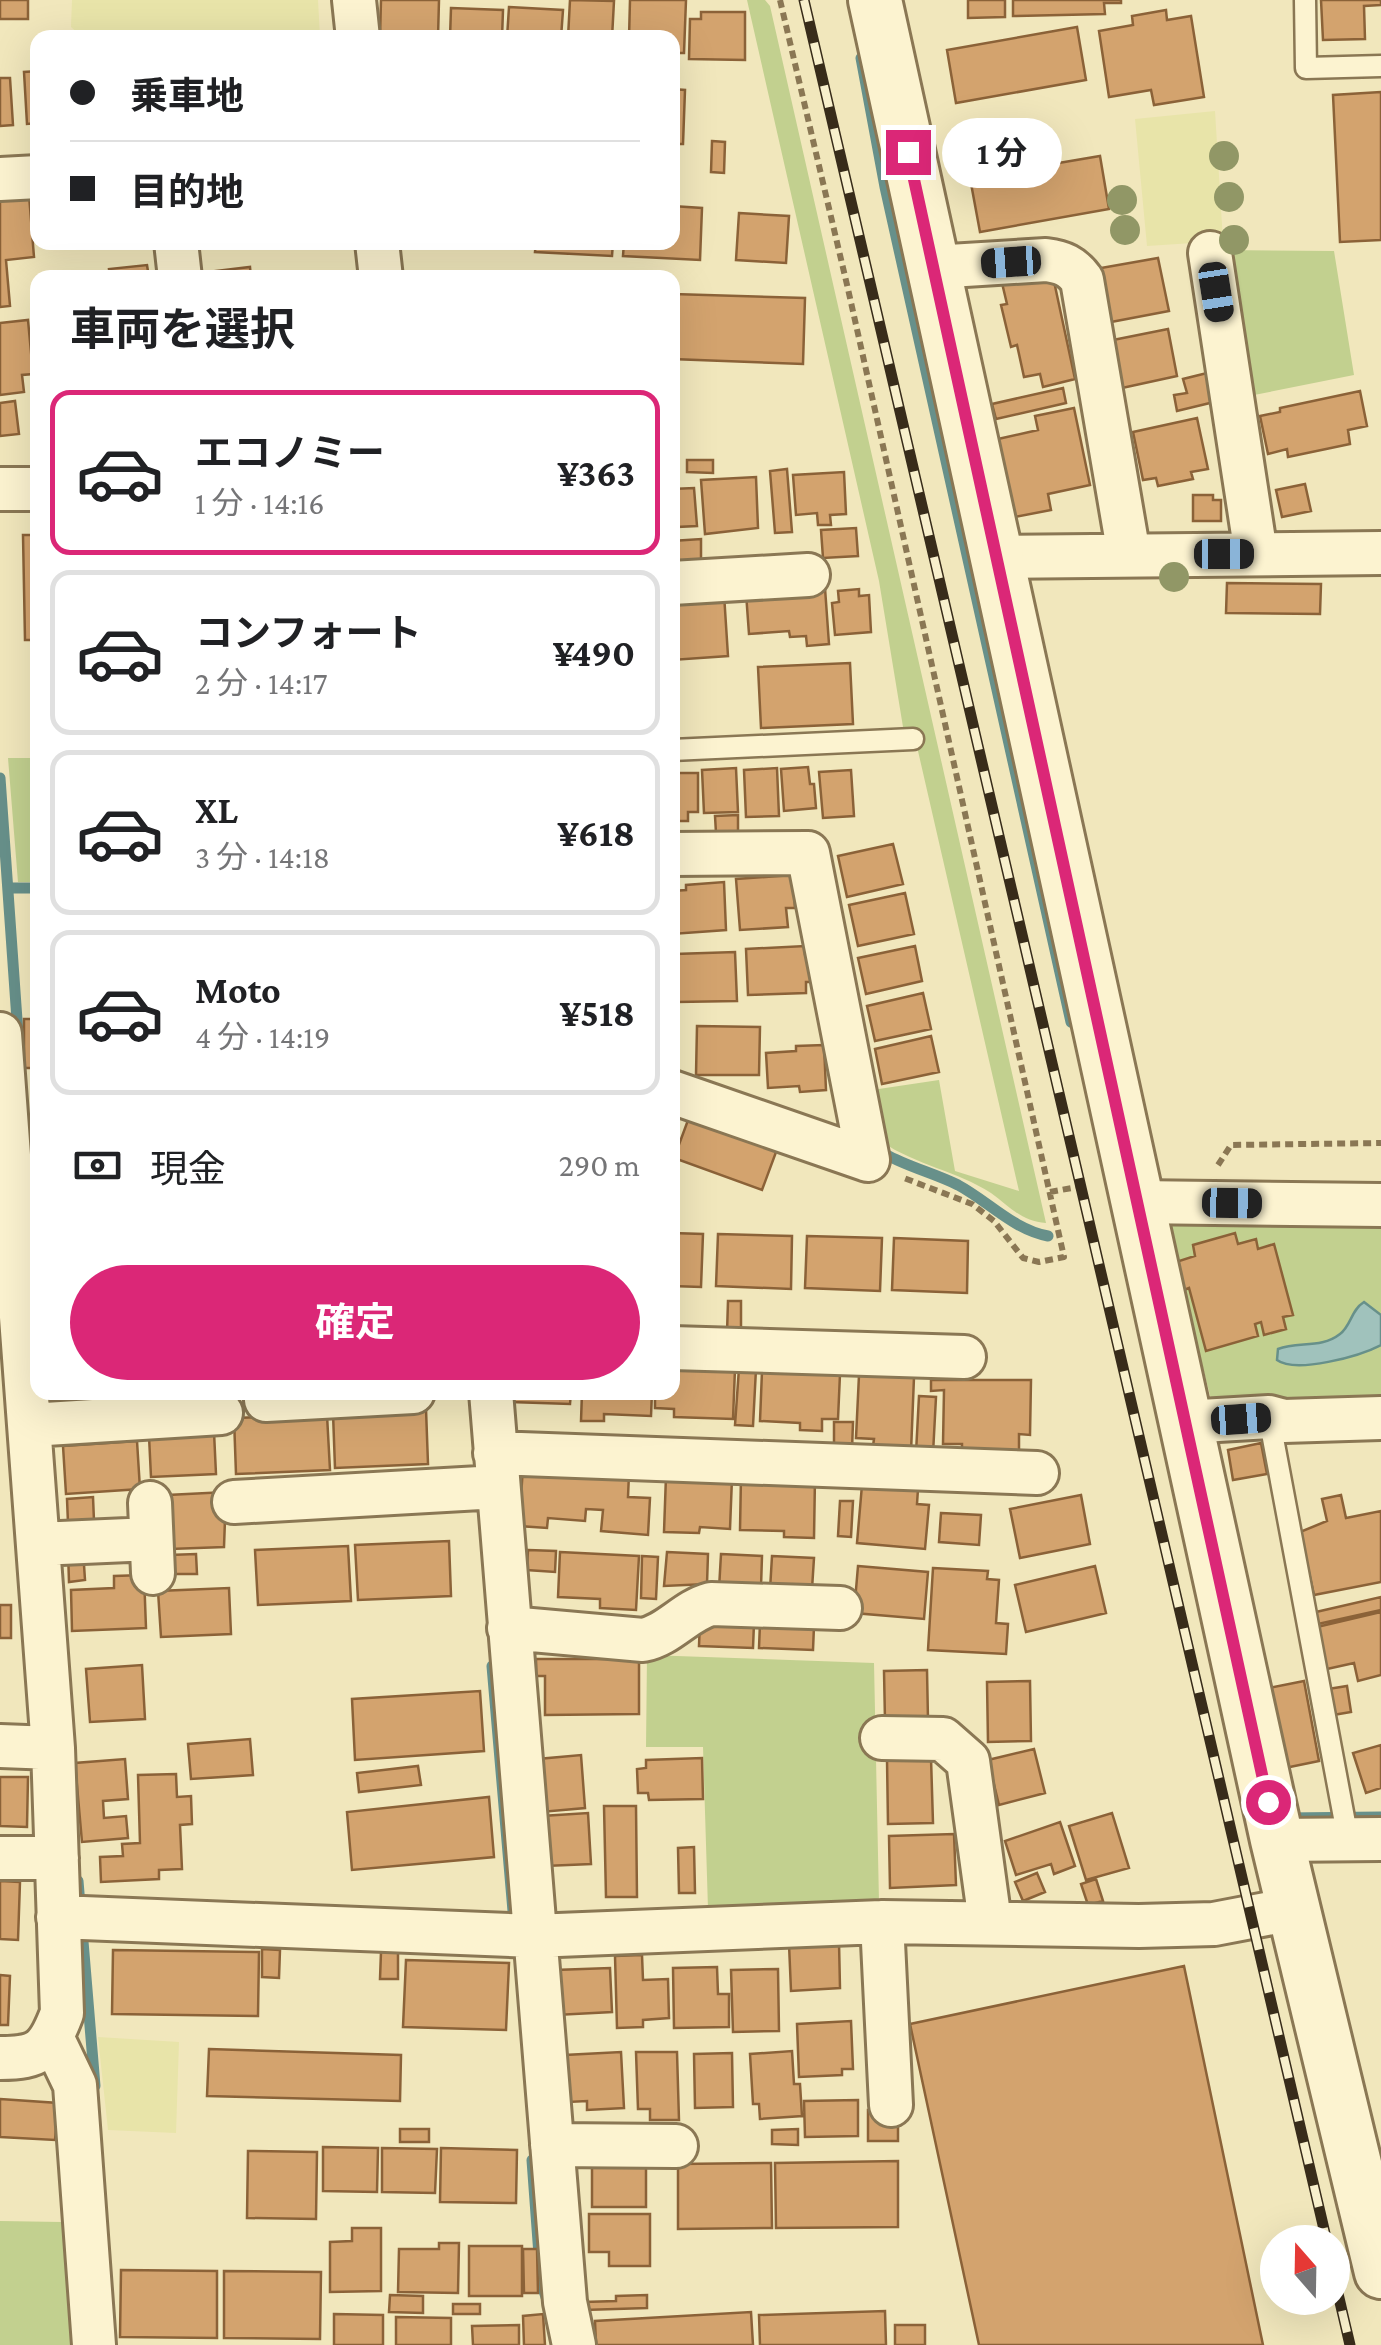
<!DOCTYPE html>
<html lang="ja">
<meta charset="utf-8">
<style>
body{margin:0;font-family:"Crimson Pro","Noto Sans JP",serif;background:#f6f6f6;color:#202124;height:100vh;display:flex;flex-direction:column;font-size:38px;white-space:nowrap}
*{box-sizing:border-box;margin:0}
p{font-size:32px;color:#757577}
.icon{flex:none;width:55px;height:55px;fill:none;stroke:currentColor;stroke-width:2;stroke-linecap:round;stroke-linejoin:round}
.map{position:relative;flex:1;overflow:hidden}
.side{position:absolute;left:30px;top:270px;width:650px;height:1130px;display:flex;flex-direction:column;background:#fff;border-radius:20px;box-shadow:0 10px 40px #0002}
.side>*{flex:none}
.hud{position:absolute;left:30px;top:30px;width:650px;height:220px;border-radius:20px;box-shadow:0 10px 40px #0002;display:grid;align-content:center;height:220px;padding:0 40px;background:#fff}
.needle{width:65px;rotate:340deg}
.controls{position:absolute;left:1260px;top:2225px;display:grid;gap:20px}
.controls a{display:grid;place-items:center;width:90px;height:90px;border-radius:50%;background:#fff;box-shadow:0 10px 40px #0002;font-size:50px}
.end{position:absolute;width:45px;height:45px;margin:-22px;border:12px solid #db2777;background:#fff;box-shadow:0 0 0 5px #fff}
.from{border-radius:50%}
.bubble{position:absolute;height:70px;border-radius:35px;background:#fff;box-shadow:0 10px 40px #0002;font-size:32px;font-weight:700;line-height:70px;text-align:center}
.car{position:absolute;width:30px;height:60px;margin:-30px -15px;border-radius:12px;box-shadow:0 0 8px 2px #0007;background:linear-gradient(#222 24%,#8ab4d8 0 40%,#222 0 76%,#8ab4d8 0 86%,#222 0)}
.hud b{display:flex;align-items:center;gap:35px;height:95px;font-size:38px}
.hud b+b{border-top:2px solid #e0e0e0}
.hud i{width:25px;height:25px;background:#202124}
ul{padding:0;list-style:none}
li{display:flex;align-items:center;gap:30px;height:165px;margin:0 20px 15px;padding:0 20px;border:5px solid #e0e0e0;border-radius:20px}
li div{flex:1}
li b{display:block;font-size:38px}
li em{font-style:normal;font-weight:700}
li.active{border-color:#db2777}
li>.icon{width:90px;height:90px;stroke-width:1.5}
h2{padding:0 40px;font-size:45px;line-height:120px}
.pay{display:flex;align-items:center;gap:25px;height:110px;padding:0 40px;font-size:38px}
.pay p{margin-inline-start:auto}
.cta{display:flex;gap:20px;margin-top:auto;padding:20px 40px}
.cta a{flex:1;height:115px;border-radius:60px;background:#db2777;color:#fff;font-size:40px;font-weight:700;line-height:115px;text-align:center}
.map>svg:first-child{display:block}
</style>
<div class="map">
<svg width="1381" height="2345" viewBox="0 0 1381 2345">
<rect width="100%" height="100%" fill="#f1e7bc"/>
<path fill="#e8e4a9" d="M72,0H318L320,37H82L71,27Z
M1215,111L1223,241L1147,246L1135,119Z
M98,2037L179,2042L176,2133L108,2130Z"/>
<path fill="#c2d08f" d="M747,0H765L770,6L1046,1223C1022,1222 1009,1206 991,1193C957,1171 916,1165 882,1142L872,1090L939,1080L955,1171L1019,1191L918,751L919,734L904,733L879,581Z
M1222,250L1334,251L1354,375L1249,396Z
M8,758H37V882H18Z
M1165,1219L1381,1220V1401L1213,1407Z
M647,1655L874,1663L879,1902L708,1909L703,1747H646Z
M0,2221L62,2222L74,2227L79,2345H0Z"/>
<path fill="#a0c2bc" stroke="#67908a" stroke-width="2.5" d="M1364,1302L1381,1315V1345C1360,1356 1296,1374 1277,1360L1278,1349C1298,1341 1321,1349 1340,1334C1351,1326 1351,1310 1364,1302Z"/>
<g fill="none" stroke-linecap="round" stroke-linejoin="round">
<path stroke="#67908a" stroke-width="11" d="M861,58L885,187L1071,1022
M0,778L18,1034
M8,888H38
M885,1154C908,1167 934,1173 958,1185C988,1201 1014,1230 1048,1236
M492,1666L513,1911
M1285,1818L1381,1817
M78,1881L95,2086
M532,2160L541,2282L547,2300"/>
</g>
<path fill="#d3a36e" stroke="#8b6238" stroke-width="2.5" d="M0,0H28V19H0Z
M381,0H439L438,38L380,37Z
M570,0L614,1L612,38H568Z
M630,0H686L684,53H672V38H629Z
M968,0H1005V17L968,18Z
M1013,0H1121V3H1104L1105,14L1013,16Z
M1321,0H1381V5L1364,6L1365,39L1323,40Z
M509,7L563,10L561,38H507Z
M451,8L503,10L502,38H450Z
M1166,10L1167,20L1191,16L1204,97L1154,105L1151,90L1109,97L1099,31L1133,25L1132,16Z
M701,12H745V60L689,59L690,19H701Z
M1077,27L1086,80L956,103L947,50Z
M38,71V123L27,124L24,72Z
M0,78H10L13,125L0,126Z
M672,89L685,90L683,144H672Z
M1381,92V240L1340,242L1333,95Z
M712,141L725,142L724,173L711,172Z
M1100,156L1109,209L980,232L970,178Z
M29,195L34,257L6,260L10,306L0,307V198Z
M672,206L702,208L700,260L623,256L624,242H672Z
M739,213L789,216L786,263L736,260Z
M536,242H613L612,256L535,252Z
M1158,258L1169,311L1111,322L1101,268Z
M147,265L149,278H110L109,269Z
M250,267L251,278H208L207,272Z
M1052,272L1075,379L1043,387L1040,374L1024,377L1017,345L1011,347L1001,305L1007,304L1002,283Z
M673,294L805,298L803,364L672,359Z
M28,320L33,374L22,375L24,392L0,395V323Z
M1168,329L1177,376L1122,388L1113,340Z
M1207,373L1214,402L1177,411L1174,395L1187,393L1183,379Z
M1063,388L1066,403L996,419L992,404Z
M1360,391L1367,426L1348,430L1350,444L1288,457L1287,449L1268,454L1260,416L1280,412V408Z
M15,401L19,434L0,436V403Z
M1074,408L1090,485L1048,494L1051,510L1015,517L998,439L1038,430L1035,416Z
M1197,418L1208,469L1191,472L1193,479L1158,486L1156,478L1143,480L1133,432Z
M687,460H713V473L687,472Z
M787,469L792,532L775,533L770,471Z
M844,472L846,514L830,515L831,525H818L817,513L796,515L793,475Z
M756,477L758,528L705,534L701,480Z
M1305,484L1311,511L1282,517L1276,490Z
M694,488L697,526L677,527V535H672V489Z
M1193,495H1213V500H1221V521H1193Z
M856,528L858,556L823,558L821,530Z
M23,535H38V640H25Z
M701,539V560L672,561V541Z
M1227,583L1321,584L1320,614L1226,613Z
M825,588L829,644L807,646L806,636L790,637L789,631L749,634L746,593Z
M859,589V596L869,595L871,632L835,635L832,603L839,602L838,591Z
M724,594L728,656L672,660V598Z
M850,663L853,724L761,728L758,667Z
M808,767L810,784H814L816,808L784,811L781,769Z
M736,768L738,812L704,813L702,770Z
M777,768L779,816L746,817L744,770Z
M851,770L854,816L823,818L819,772Z
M675,773H698V812H688V821H672Z
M738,815V831L716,833L715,816Z
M893,844L903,884L847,897L838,856Z
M793,875L795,908H786L788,927L740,930L736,879Z
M724,882L726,930L672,934V891L686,890V885Z
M905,893L914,934L858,946L849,905Z
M805,946V954H815L816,982H806V993L748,995L746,949Z
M915,946L922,981L866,994L858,958Z
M735,952L737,1001L677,1002L675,954Z
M923,993L931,1029L875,1041L867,1006Z
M24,1019H38V1068H24Z
M697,1026L760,1027L759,1075H696Z
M931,1036L939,1072L882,1084L875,1049Z
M824,1045L826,1090L800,1092L799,1086L768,1088L766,1053L796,1051V1046Z
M691,1112L779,1144L762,1190L674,1158Z
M672,1233L703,1234L701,1287L672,1286Z
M1235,1233L1238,1244L1256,1239L1258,1249L1274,1244L1293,1315L1283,1317L1286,1329L1264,1335L1261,1322L1255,1324L1258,1336L1206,1351L1189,1288L1184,1290L1176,1262L1195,1256L1193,1245Z
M718,1234L792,1236L791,1289L716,1286Z
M807,1236L882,1238L880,1291L805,1288Z
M894,1238L968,1241L967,1293L892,1290Z
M728,1301H741V1333H727Z
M672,1368L735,1369L733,1419L674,1417V1409L655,1408V1392H672Z
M739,1368L756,1369L753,1426L735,1425Z
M762,1371L840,1374L838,1419H822V1431L800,1430V1423L760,1421Z
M859,1375L914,1377L911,1452L873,1446L874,1439L856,1438Z
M931,1380H1031L1030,1435L1019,1434V1457H962V1444H943L944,1390L931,1391Z
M512,1392H571L570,1404L511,1402Z
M582,1392H652L651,1416L604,1414V1421H581Z
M919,1396L936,1397L933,1454L916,1453Z
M426,1409L428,1464L335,1468L333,1413Z
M327,1415L330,1470L236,1474L234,1418Z
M834,1422H853L852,1450L834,1449Z
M214,1432L216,1474L151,1477L149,1436Z
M137,1441L140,1489L66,1494L63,1446Z
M1261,1443L1267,1474L1233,1480L1228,1450Z
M523,1467L629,1474L628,1497L650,1498L648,1535L601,1531L603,1510L586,1509L585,1521L548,1518L547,1528L519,1526Z
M666,1476L732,1478L730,1529L700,1527L699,1533L664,1532Z
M741,1476L815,1477L814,1538L784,1537V1531L740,1530Z
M862,1485L918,1489L917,1504L929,1505L925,1549L857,1543Z
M226,1492L224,1547L170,1549L168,1495Z
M1081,1495L1090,1544L1020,1558L1010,1509Z
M1341,1495L1346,1518L1381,1511V1582L1314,1595L1300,1532L1327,1521L1322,1499Z
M93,1497L94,1521L68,1523L67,1499Z
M840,1501H853L851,1537L838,1536Z
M941,1513L981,1515L979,1545L939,1542Z
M449,1541L451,1596L358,1600L355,1545Z
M348,1546L351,1601L258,1605L255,1550Z
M83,1550L85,1580L69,1582L68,1551Z
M528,1550L556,1551L555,1572L527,1570Z
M560,1552L639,1556L636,1610L600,1608V1599L558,1597Z
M667,1552L708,1554L707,1584L664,1586Z
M196,1554L197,1574H170L169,1555Z
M721,1554L762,1556L761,1587L719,1589Z
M642,1556L658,1557L656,1599L641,1598Z
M772,1556L814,1558L812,1589L770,1590Z
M858,1566L928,1572L924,1619L854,1613Z
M1095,1566L1106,1613L1026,1632L1015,1585Z
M933,1568L988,1571L987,1579L999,1580L996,1623L1008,1624L1006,1654L928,1650Z
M144,1575L146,1628L72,1631L71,1590L114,1588V1576Z
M229,1588L231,1634L161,1637L158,1591Z
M1381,1597V1610L1318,1624L1316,1612Z
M0,1605H11V1638H0Z
M1381,1612V1675L1358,1681L1354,1663L1327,1669L1317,1627Z
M700,1621L754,1623L753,1648L699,1646Z
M760,1623L814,1626L813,1650L759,1648Z
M536,1659H639V1714L545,1715V1676H536Z
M142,1665L145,1719L90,1722L86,1669Z
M927,1670L928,1720L885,1721L884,1671Z
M1030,1681L1031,1741L988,1742L987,1682Z
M1304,1681L1319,1761L1280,1769L1264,1689Z
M1347,1686L1351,1712L1333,1715L1328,1689Z
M480,1691L484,1751L355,1760L352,1699Z
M250,1739L253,1775L191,1779L188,1744Z
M1381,1745V1788L1366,1793L1353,1753Z
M1034,1749L1045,1793L999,1805L988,1760Z
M581,1755L585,1808L541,1812L538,1759Z
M702,1758L703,1799L649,1800L648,1793H638L637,1769L646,1768V1760Z
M931,1758L933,1823L888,1824L887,1759Z
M125,1759L128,1799L103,1801L104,1818L126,1816L128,1838L82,1842L75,1763Z
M418,1766L421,1785L359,1792L357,1773Z
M176,1774L177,1797L191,1796L192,1824L180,1825L182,1869L159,1870V1879L101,1882L100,1857L123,1856L122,1844L140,1843L138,1775Z
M0,1777H28L27,1827L0,1826Z
M489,1797L494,1857L352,1870L347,1812Z
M604,1806H636L637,1897H606Z
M588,1813L591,1864L545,1866L542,1816Z
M1112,1813L1129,1868L1086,1880L1069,1826Z
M1060,1822L1075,1866L1054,1874L1051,1864L1016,1875L1005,1841Z
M954,1834L956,1885L890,1888L889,1836Z
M694,1847L695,1893H679L678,1848Z
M1037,1873L1045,1892L1023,1901L1015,1882Z
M1096,1879L1103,1901L1088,1905L1081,1884Z
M0,1881L20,1882L18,1940L0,1939Z
M839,1942L840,1988L791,1991L789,1944Z
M262,1949L280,1950L279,1978L262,1977Z
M113,1950L259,1952L258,2016L112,2014Z
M398,1951V1979H380L381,1952Z
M642,1955L643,1980L668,1979L669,2018L643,2020V2027L617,2028L615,1956Z
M406,1960L509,1963L506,2030L403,2027Z
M1184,1966L1263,2345H979L910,2024Z
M717,1967L718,1994H729V2027L674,2028L673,1968Z
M610,1968L612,2012L556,2015L555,1970Z
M778,1969L779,2031L733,2032L731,1970Z
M0,1975L10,1976L8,2025H0Z
M851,2021L853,2069H842V2075L799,2077L797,2024Z
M209,2049L401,2055L400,2101L207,2096Z
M792,2051L794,2084H800L802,2116L760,2119L759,2104H753L750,2054Z
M621,2052L624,2108L587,2110V2101L568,2102L565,2055Z
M636,2052H677L679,2120H650V2109H638Z
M732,2053L733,2107L695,2108L694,2054Z
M0,2099L58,2103L55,2140L0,2137Z
M858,2100V2136L805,2137L804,2101Z
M868,2110H898V2141H868Z
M400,2129H429V2142H400Z
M798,2129V2145L772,2144V2130Z
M323,2147L378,2148L377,2192L323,2191Z
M382,2148L437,2149L435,2193L382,2192Z
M441,2148L517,2150L516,2203L440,2202Z
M248,2151L317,2152L316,2219L247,2218Z
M592,2156H646V2207H592Z
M898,2161V2227L776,2228L775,2163Z
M771,2163L772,2228L678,2229V2164Z
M589,2214H650V2266H609V2252H589Z
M352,2228H381V2291L330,2292V2242L352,2241Z
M439,2243H459L458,2293L398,2292L399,2249H439Z
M469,2246H522V2296H469Z
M523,2249H537L538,2293H524Z
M121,2270L217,2271V2338L120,2337Z
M224,2271L321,2272L320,2339L224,2338Z
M390,2295L423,2296V2313L389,2312Z
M647,2295V2308L584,2310V2302L616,2301V2296Z
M453,2304H480V2314H453Z
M885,2311L886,2345H760L759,2315Z
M751,2312L753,2345H596L595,2321Z
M334,2314L383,2315V2345H334Z
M543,2314L545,2345H524L523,2316Z
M396,2317L451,2318V2345H396Z
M519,2325V2345H473L472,2326Z
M895,2325H925V2345H895Z"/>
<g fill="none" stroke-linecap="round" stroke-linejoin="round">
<defs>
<path id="service" d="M1305,0L1306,68L1381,66
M672,750L913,739
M1269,1417L1348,1839"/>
<path id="minor" d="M354,0L358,38
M0,179L38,177
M176,242L180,278
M377,242L381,278
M1210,253L1256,554
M933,267L1046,260C1062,262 1072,266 1082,280L1129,555
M0,489H38
M997,557L1381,553
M672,583L808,575
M672,854L808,853L868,1160
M0,1034L53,1748L62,2013C48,2050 40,2058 0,2058
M672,1092L868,1160
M1136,1202L1381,1205
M672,1348L964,1357
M491,1392L565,2302L574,2345
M266,1400L413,1392
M1184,1422L1269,1417L1284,1421L1381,1418
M30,1425L221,1413
M495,1453L1037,1473
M234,1502L498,1487
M150,1503L153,1573
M38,1544L151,1539
M509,1628L643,1640C669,1635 685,1611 711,1604L840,1608
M882,1738L943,1739L968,1761L990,1922
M0,1746L53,1748
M1277,1840L1381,1839
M0,1858H57
M58,1917L533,1936L882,1922L1139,1926L1214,1924L1293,1909
M882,1922L891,2105
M52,2037L75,2085L94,2345
M552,2145L676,2146"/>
<path id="tertiary" d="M875,0L1277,1840L1381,2272"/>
</defs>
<use href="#service" stroke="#8a7754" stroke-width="25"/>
<use href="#minor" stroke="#8a7754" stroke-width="48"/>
<use href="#tertiary" stroke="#8a7754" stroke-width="58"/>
<path stroke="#8a7754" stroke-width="6" stroke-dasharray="8 5" stroke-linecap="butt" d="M780,0L848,289L1064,1257L1039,1262L1023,1258L994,1221L972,1204L904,1178
M1218,1165L1231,1145L1381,1143
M1050,1192L1088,1185"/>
<use href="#service" stroke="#fcf3d0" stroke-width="20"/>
<use href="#minor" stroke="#fcf3d0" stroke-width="42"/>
<use href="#tertiary" stroke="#fcf3d0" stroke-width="52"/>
<defs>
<path id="rail" d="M804,0L1327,2242
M1332,2268L1350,2345"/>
</defs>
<use href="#rail" stroke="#382c1a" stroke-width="11"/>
<use href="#rail" stroke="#f8f0cc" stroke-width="8" stroke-dasharray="22" stroke-linecap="butt"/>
</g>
<g fill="#919766">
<circle cx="1224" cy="156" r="15"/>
<circle cx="1229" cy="197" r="15"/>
<circle cx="1122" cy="200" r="15"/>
<circle cx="1125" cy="230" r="15"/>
<circle cx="1234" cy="240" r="15"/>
<circle cx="1174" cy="577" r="15"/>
</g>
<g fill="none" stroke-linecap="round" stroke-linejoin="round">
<path stroke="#db2777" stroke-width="12" d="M908,152L1268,1802"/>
</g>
</svg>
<div class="controls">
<a><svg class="needle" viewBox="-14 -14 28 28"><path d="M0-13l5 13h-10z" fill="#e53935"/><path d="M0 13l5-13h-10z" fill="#757577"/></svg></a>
</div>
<i class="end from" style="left:1268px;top:1802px"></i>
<i class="end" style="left:908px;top:152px"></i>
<div class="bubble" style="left:942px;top:118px;width:120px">1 分</div>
<i class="car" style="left:1011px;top:262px;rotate:266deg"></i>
<i class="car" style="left:1216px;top:292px;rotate:171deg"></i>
<i class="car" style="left:1224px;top:554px;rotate:90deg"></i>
<i class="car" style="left:1232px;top:1203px;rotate:91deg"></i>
<i class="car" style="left:1241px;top:1419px;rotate:86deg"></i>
<div class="hud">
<b><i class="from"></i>乗車地</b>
<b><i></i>目的地</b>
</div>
<section class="side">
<h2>車両を選択</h2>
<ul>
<li class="active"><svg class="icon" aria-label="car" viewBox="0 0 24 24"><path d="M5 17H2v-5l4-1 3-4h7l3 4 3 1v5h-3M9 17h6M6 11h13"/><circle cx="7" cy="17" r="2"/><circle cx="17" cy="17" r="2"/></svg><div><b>エコノミー</b><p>1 分 · 14:16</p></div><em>¥363</em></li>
<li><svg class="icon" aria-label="car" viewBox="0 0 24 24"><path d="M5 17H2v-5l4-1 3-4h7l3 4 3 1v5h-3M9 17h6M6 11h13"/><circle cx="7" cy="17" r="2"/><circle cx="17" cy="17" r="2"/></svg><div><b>コンフォート</b><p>2 分 · 14:17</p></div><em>¥490</em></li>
<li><svg class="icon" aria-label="car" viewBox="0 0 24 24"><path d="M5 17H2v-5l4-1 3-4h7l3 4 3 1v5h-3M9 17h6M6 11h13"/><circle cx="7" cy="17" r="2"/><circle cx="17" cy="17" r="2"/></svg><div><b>XL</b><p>3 分 · 14:18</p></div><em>¥618</em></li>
<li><svg class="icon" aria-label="car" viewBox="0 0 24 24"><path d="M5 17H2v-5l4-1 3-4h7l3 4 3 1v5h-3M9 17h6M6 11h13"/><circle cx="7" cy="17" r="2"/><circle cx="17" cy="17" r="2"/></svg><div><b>Moto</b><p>4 分 · 14:19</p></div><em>¥518</em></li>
</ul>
<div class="pay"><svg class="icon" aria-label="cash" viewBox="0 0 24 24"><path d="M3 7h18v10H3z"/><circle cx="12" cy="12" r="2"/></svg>現金<p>290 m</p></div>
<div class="cta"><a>確定</a></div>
</section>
</div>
